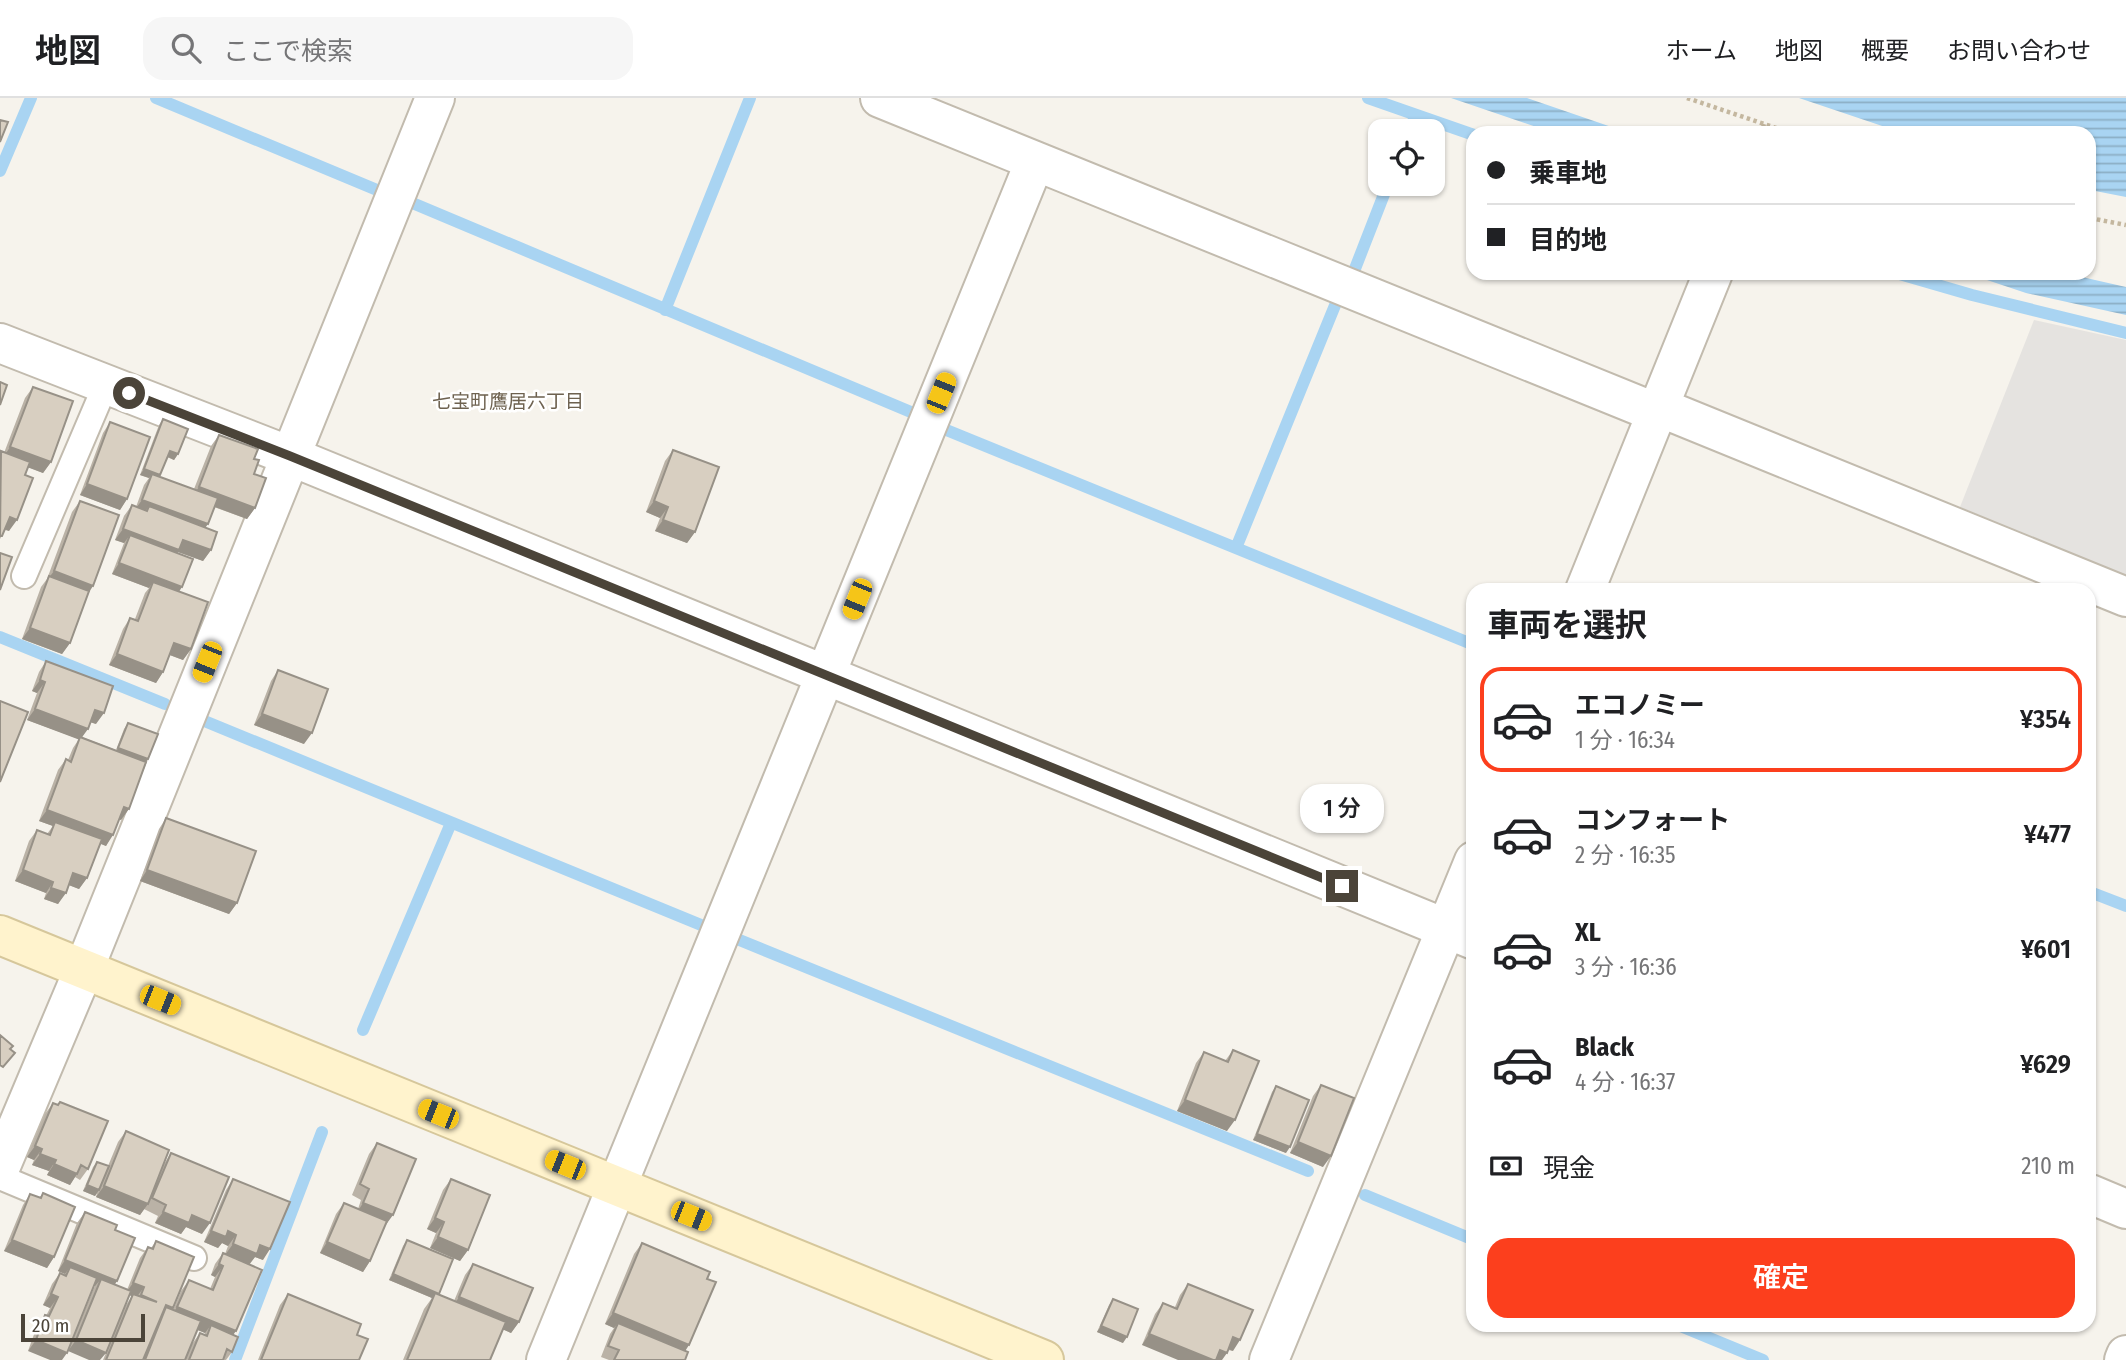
<!DOCTYPE html>
<html lang="ja">
<meta charset="utf-8">
<style>
body{margin:0;font-family:"Fira Sans Condensed","Noto Sans JP",sans-serif;background:#f6f6f6;color:#202124;height:100vh;display:flex;flex-direction:column;font-size:26px;white-space:nowrap}
*{box-sizing:border-box;margin:0}
p{font-size:23px;color:#757577}
.icon{flex:none;width:38px;height:38px;fill:none;stroke:currentColor;stroke-width:2;stroke-linecap:round;stroke-linejoin:round}
.map{position:relative;flex:1;overflow:hidden}
.details{position:absolute;left:1466px;top:485px;width:630px;height:749px;display:flex;flex-direction:column;background:#fff;border-radius:21px;box-shadow:0 2px 5px #0004}
.details>*{flex:none}
.guide{position:absolute;left:1466px;top:28px;width:630px;height:154px;border-radius:21px;box-shadow:0 2px 5px #0004;display:grid;align-content:center;height:154px;padding:0 21px;background:#fff}
.buttons{position:absolute;left:1368px;top:21px;display:grid;gap:14px}
.buttons a{display:grid;place-items:center;width:77px;height:77px;border-radius:14px;background:#fff;box-shadow:0 2px 5px #0004;font-size:35px}
.scale{position:absolute;left:21px;bottom:18px;width:124px;box-sizing:border-box;padding-left:7px;border:4px solid #4b4439;border-top:0;font-size:19px;line-height:24px;white-space:nowrap;color:#4b4439;-webkit-text-stroke:5px #fff;paint-order:stroke}
.end{position:absolute;width:32px;height:32px;margin:-16px;border:9px solid #4b4439;background:#fff;box-shadow:0 0 0 4px #fff}
.from{border-radius:50%}
.bubble{position:absolute;height:49px;border-radius:21px;background:#fff;box-shadow:0 2px 5px #0004;font-size:23px;font-weight:600;line-height:49px;text-align:center}
.car{position:absolute;width:21px;height:42px;margin:-21px -10px;border-radius:9px;box-shadow:0 0 5px 2px #0007;background:linear-gradient(#f5c518 24%,#345 0 40%,#f5c518 0 76%,#345 0 86%,#f5c518 0)}
.guide b{display:flex;align-items:center;gap:24px;height:66px;font-size:26px}
.guide b+b{border-top:2px solid #e0e0e0}
.guide i{width:18px;height:18px;background:#202124}
ul{padding:0;list-style:none}
li{display:flex;align-items:center;gap:21px;height:105px;margin:0 14px 10px;padding:0 7px;border:4px solid transparent;border-radius:21px}
li div{flex:1}
li b{display:block;font-size:26px}
li em{font-style:normal;font-weight:600}
li.on{border-color:#fc3f1d}
li>.icon{width:63px;height:63px;stroke-width:1.5}
h2{padding:0 21px;font-size:32px;line-height:84px}
.pay{display:flex;align-items:center;gap:18px;height:77px;padding:0 21px;font-size:26px}
.pay p{margin-inline-start:auto}
.primary-button{display:flex;gap:14px;margin-top:auto;padding:14px 21px}
.primary-button a{flex:1;height:80px;border-radius:21px;background:#fc3f1d;color:#fff;font-size:28px;font-weight:600;line-height:80px;text-align:center}
header{display:flex;align-items:center;gap:42px;box-sizing:border-box;height:98px;padding:0 35px;background:#fff;border-bottom:2px solid #e0e0e0}
header strong{font-size:33px}
nav{display:flex;gap:38px;margin-inline-start:auto;font-size:24px}
.search{width:490px;height:63px;background:#f6f6f6;display:flex;align-items:center;gap:18px;box-sizing:border-box;padding:0 24px;border-radius:21px;color:#757577;font-size:26px}
.map>svg:first-child{display:block}
</style>
<header>
<strong>地図</strong>
<div class="search"><svg class="icon" aria-label="search" viewBox="0 0 24 24"><circle cx="10" cy="10" r="6"/><path d="M15 15l6 6"/></svg>ここで検索</div>
<nav><a>ホーム</a><a>地図</a><a>概要</a><a>お問い合わせ</a></nav>
</header>
<div class="map">
<svg width="2126" height="1262" viewBox="0 0 2126 1262">
<defs>
<pattern id="water-rules" width="6" height="5" patternUnits="userSpaceOnUse" patternTransform="scale(1.75)"><rect width="6" height="5" fill="#a9d4f2"/><path d="M0 2.5h6" fill="none" stroke="#8caec5"/></pattern>
</defs>
<rect width="100%" height="100%" fill="#f6f3ec"/>
<path fill="#e5e3e0" d="M2034,222L2126,242V480L1960,409Z"/>
<path fill="url(#water-rules)" d="M1451,0H1527L1629,35H1554Z
M1799,0H2126V99L2090,92V35H1903Z
M1966,175H2064L2126,189V217L2026,195Z"/>
<g fill="none" stroke-linecap="round" stroke-linejoin="round">
<path stroke="#a9d4f2" stroke-width="12" d="M156,0L377,92
M1368,0L1474,37
M1409,33L1416,17
M0,73L31,0
M410,104L918,317
M1896,175L1972,197L2126,235
M1351,181L1388,86
M665,212L750,0
M939,329L1474,547
M1236,450L1338,200
M0,539L165,606
M202,622L706,829
M2090,794L2126,808
M737,841L1308,1073
M363,932L451,725
M1365,1097L1474,1142
M1678,1227L1763,1262
M235,1262L322,1034"/>
<defs>
<path id="lane" d="M24,478L106,286
M0,1079L194,1160"/>
<path id="street" d="M880,0L1657,315
M0,245L290,358L1474,842
M1659,309L2126,499
M1585,492L1713,175
M0,1070L84,871L435,0
M2090,1096L2126,1111
M546,1262L1035,63
M1269,1262L1474,763
M2124,1262L2126,1257"/>
<path id="secondary" d="M0,837L1044,1262"/>
</defs>
<use href="#lane" stroke="#c2bbae" stroke-width="28"/>
<use href="#street" stroke="#c2bbae" stroke-width="42"/>
<use href="#secondary" stroke="#d6c79b" stroke-width="42"/>
<path stroke="#c4b79f" stroke-width="4.5" stroke-dasharray="3.5 3.5" stroke-linecap="butt" d="M1687,0L1791,35
M1761,35L1764,26
M2090,120L2126,127"/>
<use href="#lane" stroke="#fff" stroke-width="24"/>
<use href="#street" stroke="#fff" stroke-width="38"/>
<use href="#secondary" stroke="#fff3cd" stroke-width="38"/>
</g>
<path fill="#bab2a6" d="M33,289L51,364L43,375L28,369L9,433L5,432L0,441V355H4L25,300Z
M163,321L178,356L174,362L167,359L159,379L194,391L211,348L219,337L254,361L255,410L247,421L214,409L205,429L211,452L203,463L178,454L177,455L179,493L191,551L183,562L170,557L163,574L156,585L109,567L123,531L130,520L135,521L145,495L149,490L112,476L124,445L115,442L124,418L132,407L136,409L144,387L149,380L140,377L159,327Z
M110,324L127,401L120,412L80,397L103,335Z
M673,352L695,434L687,445L655,433L660,420L646,414L665,363Z
M80,403L88,495L70,545L62,556L22,541L41,489L47,481L72,414Z
M46,563L96,626L90,624L82,639L116,652L124,631L128,625L146,664L121,722L119,721L106,748L100,745L87,780L79,791L69,787L58,806L44,801L46,795L15,783L29,743L37,732L47,736L53,728L39,723L58,672L66,661L68,662L73,650L79,641L27,622L37,595L32,593L39,574Z
M278,572L304,646L254,627L271,583Z
M166,720L237,805L229,816L140,783L159,731Z
M1233,952L1227,1033L1177,1013L1196,965L1204,954L1225,963Z
M1321,987L1323,1069L1290,1055L1313,998Z
M1276,988L1286,1055L1253,1042L1272,994Z
M60,1004L88,1071L80,1082L75,1079L70,1087L47,1077L49,1073L32,1067L34,1062L27,1059L45,1016L53,1005L57,1007Z
M126,1033L164,1066L171,1055L202,1136L186,1129L181,1136L155,1125L158,1118L144,1111L146,1108L140,1117L96,1099L97,1095L95,1098L83,1093L93,1069L97,1064L108,1068L118,1044Z
M377,1045L385,1128L370,1163L363,1174L320,1155L336,1116L344,1105L358,1111L361,1102L352,1097L369,1056Z
M233,1081L263,1162L255,1159L249,1166L233,1237L232,1254L226,1262H185L192,1246L200,1235L204,1237L205,1235L197,1232L185,1262H103L126,1207L132,1198L129,1197L68,1253L93,1192L95,1188H94L28,1253L37,1228L45,1217L46,1218L50,1210L43,1207L52,1186L60,1175L64,1177L65,1176L58,1173L77,1125L85,1114L115,1132V1187L127,1192L140,1160L148,1149L151,1150L156,1143L173,1212L181,1193L189,1182L210,1191L215,1179L211,1177L215,1166L223,1155L225,1156L228,1148L222,1145L218,1150L204,1144L226,1092Z
M451,1081L468,1152L460,1163L430,1150L436,1135L427,1131L443,1092Z
M43,1095L54,1159L47,1170L4,1153L23,1107L30,1096L40,1099Z
M407,1142L438,1197L454,1203L465,1177L473,1166L519,1224L511,1235L503,1231L490,1262H403L424,1211L432,1200L389,1182L403,1148Z
M642,1145L707,1181L685,1253V1262H609L601,1259L610,1236L614,1230L605,1226L634,1156Z
M1188,1186L1233,1253L1228,1252L1142,1247L1155,1216L1163,1205L1175,1209L1180,1197Z
M288,1196L357,1237L359,1262H258L280,1207Z
M1113,1201L1123,1245L1097,1234L1109,1207Z"/>
<path fill="#979187" d="M10,349L51,364L43,375L3,360Z
M170,353L178,356L174,362L166,358Z
M144,371L160,377L157,383L152,376L149,380L140,377Z
M87,386L127,401L120,412L80,397Z
M199,389L255,410L247,421L191,400Z
M142,402L208,426L200,437L147,413L149,408L143,416L134,413Z
M654,403L668,409L660,420L646,414Z
M10,419L17,422L9,433L2,430Z
M663,422L695,434L687,445L655,433Z
M123,431L183,442L211,452L203,463L178,454L172,463L130,437L124,445L115,442Z
M119,465L182,489L175,500L153,484L149,490L112,476Z
M54,473L93,488L86,499L48,481Z
M30,530L70,545L62,556L22,541Z
M174,545L191,551L183,562L167,556Z
M117,556L163,574L156,585L109,567Z
M40,582L45,584L37,595L32,593Z
M35,611L88,631L80,642L27,622Z
M95,612L104,615L96,626L87,623Z
M262,616L312,635L304,646L254,627Z
M118,650L148,661L144,667L115,656Z
M124,709L129,711L121,722L116,720Z
M47,712L113,737L106,748L54,728L55,724L53,728L39,723Z
M23,772L53,784L46,795L15,783Z
M147,772L237,805L229,816L140,783Z
M73,775L87,780L79,791L66,786Z
M51,790L66,795L58,806L44,801Z
M1185,1002L1235,1022L1227,1033L1177,1013Z
M1257,1036L1290,1049L1286,1055L1253,1042Z
M1298,1044L1331,1058L1323,1069L1290,1055Z
M35,1048L42,1051L34,1062L27,1059Z
M40,1056L56,1062L49,1073L32,1067Z
M54,1066L77,1076L70,1087L47,1077Z
M87,1087L99,1092L95,1098L83,1093Z
M104,1088L148,1106L140,1117L96,1099Z
M363,1105L393,1117L385,1128L356,1116Z
M163,1114L192,1117L210,1125L202,1136L186,1129L181,1136L155,1125Z
M435,1120L444,1124L436,1135L427,1131Z
M211,1133H228L236,1137L228,1148L222,1145L218,1150L204,1144Z
M438,1139L468,1152L460,1163L430,1150Z
M12,1142L54,1159L47,1170L4,1153Z
M327,1144L370,1163L363,1174L320,1155Z
M233,1146L260,1147L270,1151L263,1162L255,1159L249,1167L225,1157Z
M65,1162L117,1183L110,1194L101,1181L95,1188L67,1177L70,1169L65,1176L58,1173Z
M219,1166L223,1168L215,1179L211,1177Z
M393,1176L439,1196L435,1201V1195L432,1200L389,1182Z
M133,1185L144,1189L136,1200L133,1196L132,1198L125,1196Z
M51,1196L58,1199L50,1210L43,1207Z
M459,1199L519,1224L511,1235L452,1210Z
M177,1209L236,1233L228,1244L211,1227L205,1235L170,1220Z
M613,1215L689,1247L682,1258L618,1225L614,1230L605,1226Z
M1101,1228L1127,1239L1123,1245L1097,1234Z
M1149,1236L1213,1262H1178L1142,1247Z
M1233,1239L1240,1242L1233,1253L1226,1250Z
M36,1242L67,1255L62,1262H50L28,1253Z
M76,1242L106,1255L100,1262H89L68,1253Z
M1220,1252L1227,1255L1222,1262H1213Z"/>
<path fill="#d8cfc1" stroke="#979187" stroke-width="2" d="M0,22L8,24L0,44Z
M0,284L7,287L0,307Z
M33,289L73,303L51,364L10,349Z
M163,321L188,331L178,356L170,353L160,377L144,371Z
M110,324L150,339L127,401L87,386Z
M219,337L258,351L254,361L259,362L254,376L266,380L255,410L199,389Z
M673,352L719,369L695,434L663,422L668,409L654,403Z
M1,353L30,364L25,377L33,380L17,422L10,419L2,438H0Z
M152,376L218,400L208,426L142,402Z
M80,403L119,417L93,488L54,473Z
M132,407L147,413L149,408L217,434L211,452L183,442L179,452L123,431Z
M130,437L193,461L182,489L119,465Z
M0,455L12,459L0,492Z
M49,478L89,493L70,545L30,530Z
M153,484L208,504L191,551L174,545L163,574L117,556L130,520L138,523Z
M46,563L113,588L104,615L95,612L88,631L35,611L45,584L40,582Z
M278,572L328,591L312,635L262,616Z
M0,603L28,614L0,684Z
M128,625L158,636L148,661L118,650Z
M80,639L146,664L129,711L124,709L113,737L47,712L66,661L71,664Z
M166,720L256,753L237,805L147,772Z
M55,724L102,741L87,780L73,775L66,795L51,790L53,784L23,772L37,732L50,737Z
M0,937L13,948L10,951L15,955L3,969L0,967Z
M1233,952L1259,963L1235,1022L1185,1002L1204,954L1228,964Z
M1321,987L1354,1000L1331,1058L1298,1044Z
M1276,988L1309,1002L1290,1049L1257,1036Z
M60,1004L108,1023L88,1071L81,1067L77,1076L54,1066L56,1062L40,1056L42,1051L35,1048L53,1005L58,1007Z
M126,1033L169,1052L148,1106L104,1088Z
M377,1045L416,1061L393,1117L363,1105L369,1091L360,1086Z
M171,1055L229,1079L210,1125L192,1117L189,1125L163,1114L166,1107L152,1100Z
M97,1064L109,1068L99,1092L87,1087Z
M233,1081L290,1104L270,1151L260,1147L257,1156L233,1146L236,1137L228,1133L226,1139L211,1133Z
M451,1081L490,1097L468,1152L438,1139L444,1124L435,1120Z
M43,1095L75,1109L54,1159L12,1142L30,1096L41,1100Z
M344,1105L387,1123L370,1163L327,1144Z
M85,1114L117,1127L115,1132L135,1140L117,1183L65,1162Z
M407,1142L453,1161L439,1196L393,1176Z
M156,1143L194,1159L173,1210L166,1207L143,1262H106L133,1196L157,1204L141,1197L144,1189L133,1185L148,1149L153,1151Z
M642,1145L710,1174L707,1181L716,1184L689,1247L613,1215Z
M223,1155L262,1172L236,1233L177,1209L189,1182L213,1192L223,1168L219,1166Z
M473,1166L533,1190L519,1224L459,1199Z
M70,1169L97,1180L67,1255L36,1242L45,1217L49,1218L58,1199L51,1196L60,1175L66,1178Z
M101,1181L131,1193L106,1255L76,1242Z
M1188,1186L1253,1212L1240,1242L1233,1239L1227,1255L1220,1252L1216,1262H1213L1149,1236L1163,1205L1177,1211Z
M435,1195L506,1224L490,1262H407Z
M288,1196L361,1226L357,1237L368,1241L359,1262H261Z
M1113,1201L1138,1211L1127,1239L1101,1228Z
M166,1209L201,1223L185,1262H145Z
M618,1225L688,1254L685,1262H614L619,1252L608,1248Z
M211,1227L238,1239L232,1254L227,1251L223,1262H189L200,1235L207,1238Z"/>
<g fill="none" stroke-linecap="round" stroke-linejoin="round">
<path stroke="#4b4439" stroke-width="9" d="M129,295L290,358L1342,788"/>
</g>
<g text-anchor="middle" stroke-width="5" stroke-linejoin="round" paint-order="stroke">
<g font-size="19" fill="#6e6250" stroke="#fff">
<text x="508" y="310">七宝町鷹居六丁目</text>
</g>
</g>
</svg>
<div class="buttons">
<a><svg class="icon" aria-label="locate" viewBox="0 0 24 24"><circle cx="12" cy="12" r="6"/><path d="M12 2v4M12 18v4M2 12h4M18 12h4"/></svg></a>
</div>
<div class="scale">20 m</div>
<i class="end from" style="left:129px;top:295px"></i>
<i class="end" style="left:1342px;top:788px"></i>
<div class="bubble" style="left:1300px;top:686px;width:84px">1 分</div>
<i class="car" style="left:941px;top:295px;rotate:22deg"></i>
<i class="car" style="left:857px;top:501px;rotate:202deg"></i>
<i class="car" style="left:207px;top:564px;rotate:202deg"></i>
<i class="car" style="left:160px;top:902px;rotate:112deg"></i>
<i class="car" style="left:438px;top:1016px;rotate:292deg"></i>
<i class="car" style="left:565px;top:1067px;rotate:292deg"></i>
<i class="car" style="left:691px;top:1118px;rotate:112deg"></i>
<div class="guide">
<b><i class="from"></i>乗車地</b>
<b><i></i>目的地</b>
</div>
<section class="details">
<h2>車両を選択</h2>
<ul>
<li class="on"><svg class="icon" aria-label="car" viewBox="0 0 24 24"><path d="M5 17H2v-5l4-1 3-4h7l3 4 3 1v5h-3M9 17h6M6 11h13"/><circle cx="7" cy="17" r="2"/><circle cx="17" cy="17" r="2"/></svg><div><b>エコノミー</b><p>1 分 · 16:34</p></div><em>¥354</em></li>
<li><svg class="icon" aria-label="car" viewBox="0 0 24 24"><path d="M5 17H2v-5l4-1 3-4h7l3 4 3 1v5h-3M9 17h6M6 11h13"/><circle cx="7" cy="17" r="2"/><circle cx="17" cy="17" r="2"/></svg><div><b>コンフォート</b><p>2 分 · 16:35</p></div><em>¥477</em></li>
<li><svg class="icon" aria-label="car" viewBox="0 0 24 24"><path d="M5 17H2v-5l4-1 3-4h7l3 4 3 1v5h-3M9 17h6M6 11h13"/><circle cx="7" cy="17" r="2"/><circle cx="17" cy="17" r="2"/></svg><div><b>XL</b><p>3 分 · 16:36</p></div><em>¥601</em></li>
<li><svg class="icon" aria-label="car" viewBox="0 0 24 24"><path d="M5 17H2v-5l4-1 3-4h7l3 4 3 1v5h-3M9 17h6M6 11h13"/><circle cx="7" cy="17" r="2"/><circle cx="17" cy="17" r="2"/></svg><div><b>Black</b><p>4 分 · 16:37</p></div><em>¥629</em></li>
</ul>
<div class="pay"><svg class="icon" aria-label="cash" viewBox="0 0 24 24"><path d="M3 7h18v10H3z"/><circle cx="12" cy="12" r="2"/></svg>現金<p>210 m</p></div>
<div class="primary-button"><a>確定</a></div>
</section>
</div>
